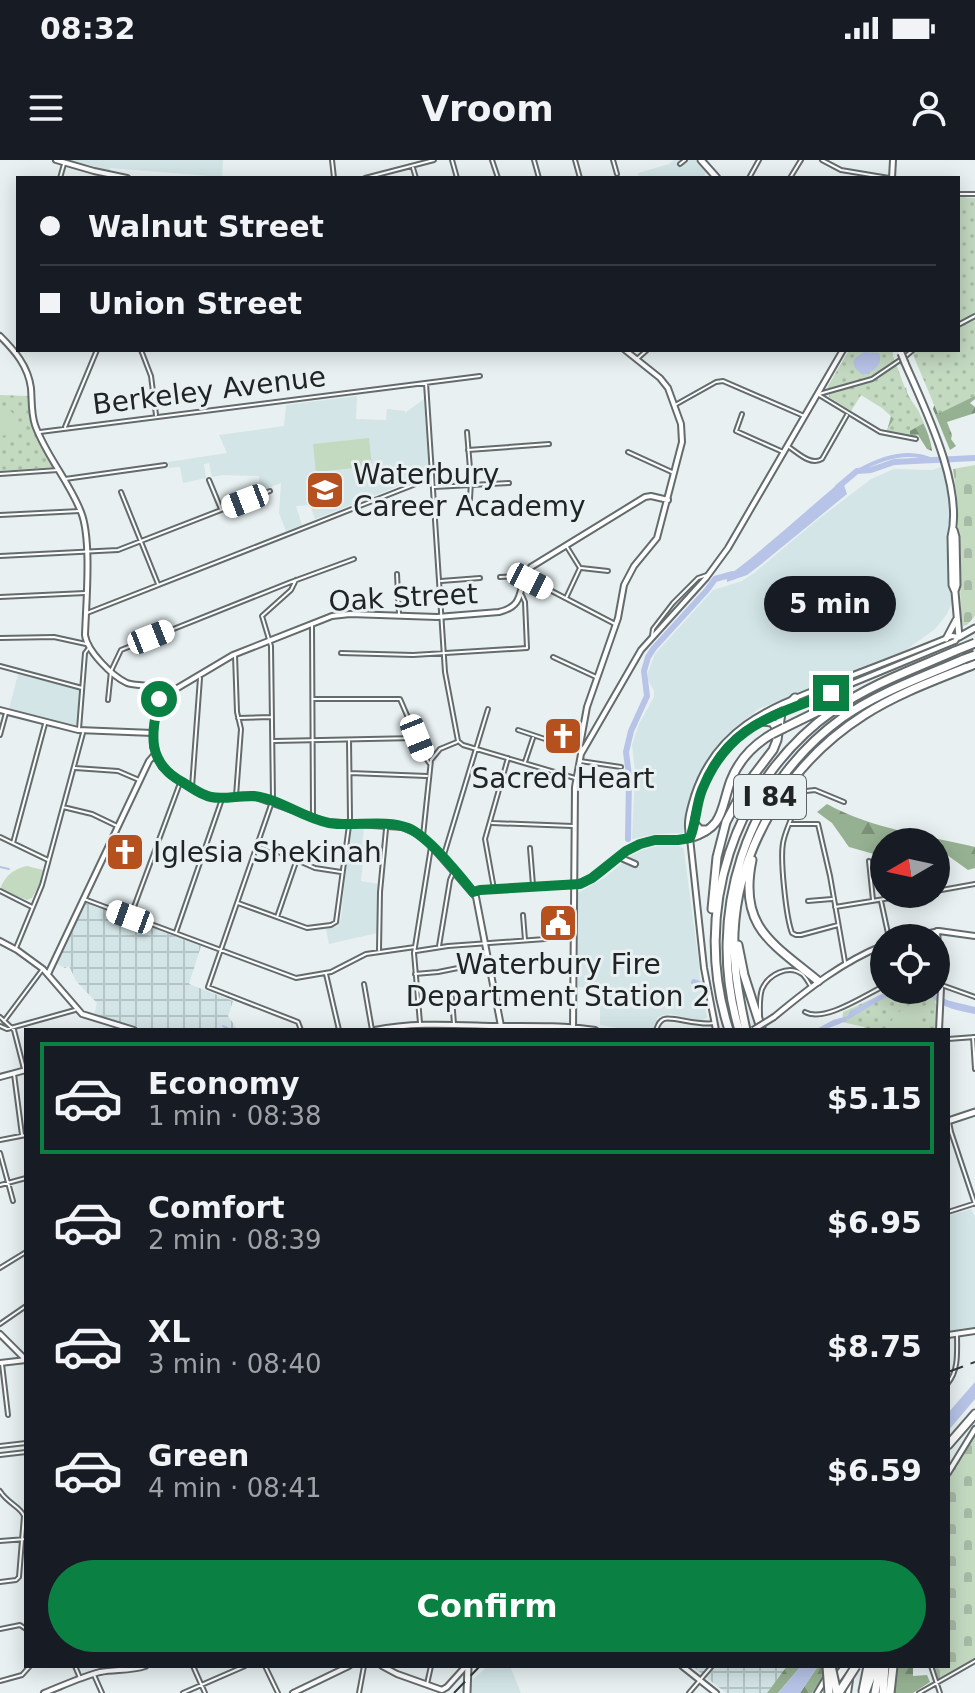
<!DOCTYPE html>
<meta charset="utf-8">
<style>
body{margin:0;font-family:"DejaVu Sans",sans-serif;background:#20242c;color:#f1f3f6;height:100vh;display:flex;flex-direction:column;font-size:30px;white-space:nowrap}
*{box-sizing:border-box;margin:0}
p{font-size:26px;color:#9ea1a6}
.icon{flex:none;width:44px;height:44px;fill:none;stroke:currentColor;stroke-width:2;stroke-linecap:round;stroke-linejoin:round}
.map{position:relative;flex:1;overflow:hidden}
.sheet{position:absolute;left:24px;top:868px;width:926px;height:640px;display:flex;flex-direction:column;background:#171b24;border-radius:0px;box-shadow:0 4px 20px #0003}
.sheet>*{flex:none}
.hud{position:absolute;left:16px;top:16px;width:944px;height:176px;border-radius:0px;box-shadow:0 4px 20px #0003;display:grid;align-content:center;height:176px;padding:0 24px;background:#171b24}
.needle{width:52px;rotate:261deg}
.buttons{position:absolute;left:870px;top:668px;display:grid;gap:16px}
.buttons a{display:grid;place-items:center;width:80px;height:80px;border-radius:50%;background:#171b24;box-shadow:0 4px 20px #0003;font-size:40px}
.end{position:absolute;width:36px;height:36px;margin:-18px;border:10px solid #0b8043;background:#fff;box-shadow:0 0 0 4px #fff}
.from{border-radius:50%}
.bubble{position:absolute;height:56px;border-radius:28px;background:#171b24;box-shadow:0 4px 20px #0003;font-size:26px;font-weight:700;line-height:56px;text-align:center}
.car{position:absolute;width:24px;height:48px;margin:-24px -12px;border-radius:10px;box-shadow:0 0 6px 2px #0007;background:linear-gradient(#fff 24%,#345 0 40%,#fff 0 76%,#345 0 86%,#fff 0)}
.hud b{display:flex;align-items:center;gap:28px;height:76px;font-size:30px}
.hud b+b{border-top:2px solid #363941}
.hud i{width:20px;height:20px;background:#f1f3f6}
ul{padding:14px 0 0;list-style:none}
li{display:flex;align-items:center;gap:24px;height:112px;margin:0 16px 12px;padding:0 8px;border:4px solid transparent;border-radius:0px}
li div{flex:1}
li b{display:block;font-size:30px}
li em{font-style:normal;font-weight:700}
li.current{border-color:#0b8043}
li>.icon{width:72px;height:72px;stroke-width:1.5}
.cta{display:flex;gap:16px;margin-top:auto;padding:16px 24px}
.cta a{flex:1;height:92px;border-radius:48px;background:#0b8043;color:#fff;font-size:32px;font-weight:700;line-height:92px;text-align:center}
.status{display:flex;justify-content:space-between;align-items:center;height:56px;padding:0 40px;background:#171b24;direction:ltr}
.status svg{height:22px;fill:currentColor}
header{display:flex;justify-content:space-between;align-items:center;height:104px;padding:0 24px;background:#171b24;font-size:36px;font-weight:700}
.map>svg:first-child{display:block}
</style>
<div class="status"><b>08:32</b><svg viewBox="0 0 49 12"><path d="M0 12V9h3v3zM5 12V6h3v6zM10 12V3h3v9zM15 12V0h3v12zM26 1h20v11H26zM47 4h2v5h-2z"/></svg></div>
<header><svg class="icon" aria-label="menu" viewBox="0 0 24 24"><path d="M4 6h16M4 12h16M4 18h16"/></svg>Vroom<svg class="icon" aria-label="person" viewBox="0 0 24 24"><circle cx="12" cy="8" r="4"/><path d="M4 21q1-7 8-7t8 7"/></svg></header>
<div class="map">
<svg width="975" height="1533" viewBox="0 0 975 1533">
<defs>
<pattern id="industrial-grid" width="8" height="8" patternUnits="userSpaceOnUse" patternTransform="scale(2)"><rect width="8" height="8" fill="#d3e5e7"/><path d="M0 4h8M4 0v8" fill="none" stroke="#b5c4c6"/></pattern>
<pattern id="forest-firs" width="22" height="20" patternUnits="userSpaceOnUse" patternTransform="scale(2)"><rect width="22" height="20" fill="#96b192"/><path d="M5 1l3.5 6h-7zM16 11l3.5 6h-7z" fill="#7a9077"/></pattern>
<pattern id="cemetery-stones" width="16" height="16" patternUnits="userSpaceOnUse" patternTransform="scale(2)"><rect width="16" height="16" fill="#c3d9c0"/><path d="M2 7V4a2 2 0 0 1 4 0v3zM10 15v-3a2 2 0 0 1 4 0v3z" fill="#a7baa5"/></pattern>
<pattern id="park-dots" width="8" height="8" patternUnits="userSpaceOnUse" patternTransform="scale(2)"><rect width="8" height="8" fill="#c3d9c0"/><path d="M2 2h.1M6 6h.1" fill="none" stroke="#a7baa5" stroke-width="1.8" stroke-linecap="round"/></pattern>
</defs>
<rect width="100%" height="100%" fill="#e8f0f1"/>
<path fill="#d3e5e7" d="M70,0H223L222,17L110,8V11Z
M674,0H679L682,5L689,0H696L706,13L703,18H639L638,13L669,4Z
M357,236L356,259L386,260L387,249L405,251V253L424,239L429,314L315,359L310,345L296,346L302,365L286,371L279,353L281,323L259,332V316L222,315L212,317L209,303L204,304L206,318L183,323L180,307L169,308L168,302L227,293L219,275L284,266L286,245Z
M943,306L949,339L954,437L947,454L935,469L906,490L814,529L758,549L726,577L705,605L691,635L683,673L656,674L632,679L635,611L632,585L639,564L654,537V531L648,520V512L655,494L713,430L742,421L754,413L816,361L871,319L894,309L933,310Z
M18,514L80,530L77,566L9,549Z
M350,667H364L362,685H365L361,721L378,724L377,773L329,784L326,769L337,766L341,759Z
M657,686H678L683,688L684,691L699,805L700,822L707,857L702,861L671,854L663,855L658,857L652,870H630L600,865V828L578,827V733L604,718L631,696L642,690Z
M971,1049L975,1057V1167L948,1171V1056Z
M488,1506H510L521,1533H472V1520Z"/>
<path fill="url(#industrial-grid)" d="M86,743L201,786L189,824L233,841L228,856L238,870H148L94,855L97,843L76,821L69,806L65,808L56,803Z
M692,1506H787L767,1533H726Z"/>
<path fill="url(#forest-firs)" d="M975,225V239L970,243L975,247V253L947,262L952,275L951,279L956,286L950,290L933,249L934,246Z
M903,227L906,228L907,233C917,252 930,270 932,291L927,289L918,275L910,277L887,271L891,256Z
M827,644C872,669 925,675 975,687V708L968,710L936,687V682H884V693L881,696L849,687L832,663L817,652Z
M787,1506H801L778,1533H767Z
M818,1506H830L812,1533H800Z
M896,1506H913V1516L927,1515L930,1522L913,1533H893Z"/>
<path fill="url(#cemetery-stones)" d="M975,305V456L967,465L963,466L961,456L957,338L953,309Z
M975,1273V1499L937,1524L931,1506H948V1317Z"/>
<path fill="url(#park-dots)" d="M958,37L975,38V236L938,254L911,190H958Z
M849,190H893V196L908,236L918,250L924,263L910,271V275L886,271L894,259L882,248L861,235L851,251L829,237L828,226Z
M0,235L28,236C30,268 41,279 53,307L0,311Z
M891,830H922L933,833L937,848L936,870H866L864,867L842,862L843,852Z"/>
<path fill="#c3d9c0" d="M7,251L12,252L20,273L0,276V258Z
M369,278L372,306L316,312L313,284Z
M27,706L43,710L39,725L32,738L27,740L0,729C5,716 13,709 27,706Z
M919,847L922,850V870H889C893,850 901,849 919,847Z"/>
<path fill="#b7c3e7" d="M864,192L879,193C884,204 873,212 863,215L855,208L853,202L856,197Z
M838,324L841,323L844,325L847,334L759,406L747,415L727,422L726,415L732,413C769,385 802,354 838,324Z
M889,830H928L937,836L950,841L975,847V854C965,852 954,850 945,846C932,840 927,831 912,831C879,830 849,870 815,870L833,860L848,856L849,852Z
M975,1222V1239L948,1271V1253Z
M801,1506H818L800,1533H778Z"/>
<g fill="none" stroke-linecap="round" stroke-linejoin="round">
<path stroke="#b7c3e7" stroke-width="2" d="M0,707L9,709
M223,866L231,870"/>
<path stroke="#b7c3e7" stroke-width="4" d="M858,311C881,298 909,288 934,301"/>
<path stroke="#b7c3e7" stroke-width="6" d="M838,327L857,311L871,310L894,302L975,298
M628,679L629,616L626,592L631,571L647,536L644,511L648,497L654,488L707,430L715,419L733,414
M694,822L702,825"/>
<defs>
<path id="street" d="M332,0L334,18
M452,0L457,18
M492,0L498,18
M534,0L539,18
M575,0L580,18
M613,0L617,14
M822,0L841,10L889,18
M680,4L685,0
M413,8L416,18
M60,18L64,4
M365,18L434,0
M749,18L759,0
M790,18L801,0
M958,34H975
M958,165L975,156
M141,190L151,216L156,255
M906,196L913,190
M637,199L647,190
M426,223L445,512L458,581L463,585L575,618
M819,234L872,219L900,200
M819,235L880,272L916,279
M675,245L716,222L723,221L804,256
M742,254L736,271L783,292
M65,267L97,190
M40,272L480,216
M467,272L471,321L470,339
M789,287C798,293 811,306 822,299L847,255
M468,290L549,284
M628,292L674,313
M0,314L58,310
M65,319L165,305
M209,320L221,349
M434,327L509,323
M121,332L158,424
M0,355L80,351
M0,396L118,390L270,331
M581,408L608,411
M397,414L399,454
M500,417L523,416L615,464
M296,420L291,430L262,456L271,486L273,639L208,827L298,862L301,870
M441,421L480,418
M0,437L85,433
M566,438L580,408L567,387
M87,453L431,318
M312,464L313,657
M652,476L653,469L673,443L698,418L707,415
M0,478L54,477L86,484
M341,493L413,495L527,488L525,442L522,435
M235,495L237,552L241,569L236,636
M553,497L596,517
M0,506L82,528
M314,539H400L425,597L430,604
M108,540L111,511L121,490L291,422L354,399
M238,558L271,557
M79,569L85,493L88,489
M518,570L578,590
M0,575L6,553
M274,581L416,578
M580,601L621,607
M525,602L533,578
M75,608L118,611L139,620
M350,613L427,616
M192,627L200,518
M63,647L92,654L117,666
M492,663L573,666
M790,664H818L830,716L845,802
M423,676L431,600L440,589L457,582
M0,677L48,700
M13,683L45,564
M258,683L315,708L341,712
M530,688L533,725
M443,698L488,549
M869,701L873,740
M494,729L485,679L508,598
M0,731L32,747
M936,731L975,724
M473,732L480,730L573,723
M84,739L296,818L331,812L366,794L415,787
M808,741L832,739
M881,741L889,778
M238,743L307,768L331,765L336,762L350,658L349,580
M835,747L915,734
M131,755L180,623
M523,755L525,780
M277,757L296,702
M838,765L801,775H796L792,773C786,757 780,700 783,683C786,667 795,651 802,635L806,631L815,630L844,642
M176,772L222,639
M439,786L450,720L454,711
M16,788L42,725L83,573
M379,790L380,732L386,669
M416,791L448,786L572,777
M326,814L339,870
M415,814L438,812L488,802
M936,823L975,837
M364,824L372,870
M452,838L454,864
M805,852C824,863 865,835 884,826
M0,857L14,870L24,909
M760,857C760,848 759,838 762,829C768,815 788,804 802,814C805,816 808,822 810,825
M4,861L42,810
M420,863L414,793L431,687
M0,866L7,869L75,850
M656,870C658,865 659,861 664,859C673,856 698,866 714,863
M973,877L975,909
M948,879L975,877
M14,914L22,975
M949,962L951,972L975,1044
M0,980L26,975
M0,993L13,1041
M0,1025L26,1018
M948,1052L973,1044
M0,1108L26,1092
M0,1164L26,1146
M2,1204L8,1255
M948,1223C959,1210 957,1191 957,1174
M0,1286L26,1283
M0,1295L26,1292
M0,1331C7,1343 21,1347 24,1356L19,1417L16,1420L0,1422
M0,1381L26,1379
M0,1469L20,1465L26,1469
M75,1506L80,1518
M193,1506L205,1533
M265,1506L278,1533
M931,1506L940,1533
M94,1515L102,1533
M0,1521L22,1515L30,1506
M427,1524L431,1506
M183,1533L245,1506
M359,1533L364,1506
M689,1533L712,1506
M919,1533L975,1501"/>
<path id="secondary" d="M56,0L94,11L127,18
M892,18L893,0
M0,176C15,191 28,206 31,228C32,241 31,253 35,265C46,296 69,321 81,352C92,379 86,444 85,475C87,491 112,516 127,523C135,526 145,524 153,528C158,531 157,533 159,539
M159,539L233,495L332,456L350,454L437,457L499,452C529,445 515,424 531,407L645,337L651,336L668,340
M159,539L153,573V586L157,598L162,607L170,615L201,634L216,638L256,637L326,662L403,667L416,673L429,683L476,737L501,866
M0,550L78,570L153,573
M581,594L580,585L587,547L618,458L624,425L634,406L657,378L682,282L681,264L668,228L660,218L625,190
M691,676L698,640L708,616L725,590L747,569L766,559L955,481L958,477
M619,697L635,704
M574,723C599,724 616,693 639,684C655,677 673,682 690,678
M937,771L941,828L939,870
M907,778L939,771L975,776
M0,781L17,790L43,809L82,854L134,870
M48,814L149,601L155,594
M774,857C809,828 842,802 884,785
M375,870C413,862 455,865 494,866C528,866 562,865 595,870
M573,870L575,627L581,594L641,490L706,418L728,388L843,190
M716,870L704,808L690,678C685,665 690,649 694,636C718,562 778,545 843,519C879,505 916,491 952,476L959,477
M0,917L26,910
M0,1174L26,1200
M948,1175L975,1171
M0,1203L26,1200
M948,1313L975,1269
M382,1506L397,1514L442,1530L447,1527L466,1506
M682,1506L716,1533
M44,1533C62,1526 81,1517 100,1512C115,1509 130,1511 145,1506
M293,1533L349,1506
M817,1533L826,1518
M848,1533L850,1520"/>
<path id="primary" d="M701,0L717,18
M905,203C925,249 964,327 951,377L952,425L955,432L959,477L975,468
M954,370L956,377L957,425L955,431
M946,479L956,460
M948,961L975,952
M467,1533L468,1506"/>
<path id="highway" d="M761,561L772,562L778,570
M784,568L839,541
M693,663L700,670H707
M690,678C725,667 720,650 731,620C739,600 753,585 772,574
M752,700C738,767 772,783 818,821
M712,749L717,697L726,662L744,628L773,590L777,580L781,553L795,538
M738,785L744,815L761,868
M729,870C691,753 733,621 834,550C871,524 914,509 955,491
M739,870C705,756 745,628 842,558C879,532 923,517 964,499
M746,870C739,838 733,806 734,773C738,685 790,602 864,555C898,533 938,519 975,504
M948,1285L975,1254
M833,1524L846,1506
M863,1531L868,1506
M865,1533L875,1506
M875,1533L880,1506
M883,1533L885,1506
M890,1533L893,1506"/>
</defs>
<use href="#street" stroke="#646b6c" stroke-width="6"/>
<use href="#secondary" stroke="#646b6c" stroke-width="8"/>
<use href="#primary" stroke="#646b6c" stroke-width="9"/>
<use href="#highway" stroke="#646b6c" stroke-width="11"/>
<use href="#street" stroke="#fff" stroke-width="2"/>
<use href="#secondary" stroke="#fff" stroke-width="4"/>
<use href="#primary" stroke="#fff" stroke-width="5"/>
<use href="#highway" stroke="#fff" stroke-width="7"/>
<path stroke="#363939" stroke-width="2" stroke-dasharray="16 8" stroke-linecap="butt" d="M948,1212L975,1202
M454,1533L480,1506"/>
<defs>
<path id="secondary-bridge" d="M753,870L774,857"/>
<path id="primary-bridge" d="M901,193L905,203"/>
<path id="highway-bridge" d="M955,491L975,483
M964,499L975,495
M772,574L784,568
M827,1506L829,1533
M831,1506L837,1533
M840,1531L856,1506"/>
</defs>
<use href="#secondary-bridge" stroke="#646b6c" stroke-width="8" stroke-linecap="butt"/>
<use href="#primary-bridge" stroke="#646b6c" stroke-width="9" stroke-linecap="butt"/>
<use href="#highway-bridge" stroke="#646b6c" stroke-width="11" stroke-linecap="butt"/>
<use href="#secondary-bridge" stroke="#fff" stroke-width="4"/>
<use href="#primary-bridge" stroke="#fff" stroke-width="5"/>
<use href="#highway-bridge" stroke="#fff" stroke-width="7"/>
</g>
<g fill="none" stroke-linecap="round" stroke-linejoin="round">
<path stroke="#0b8043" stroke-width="10" d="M159,539C151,575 146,603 184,623C192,628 201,635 211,637C225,640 239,635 254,636C280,639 303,658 329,663C353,667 385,659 408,668C428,676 459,715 473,732L480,730L580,724L592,718L626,691L640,684L655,680H678L690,678C696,663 696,645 702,630C728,565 771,557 831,533"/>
</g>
<defs>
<symbol id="school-square" viewBox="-11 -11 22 22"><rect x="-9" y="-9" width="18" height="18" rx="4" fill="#b5511e" stroke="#e8f0f1"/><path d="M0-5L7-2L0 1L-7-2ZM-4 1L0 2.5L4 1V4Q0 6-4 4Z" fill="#fff"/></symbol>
<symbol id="church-square" viewBox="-11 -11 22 22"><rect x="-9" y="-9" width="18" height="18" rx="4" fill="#b5511e" stroke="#e8f0f1"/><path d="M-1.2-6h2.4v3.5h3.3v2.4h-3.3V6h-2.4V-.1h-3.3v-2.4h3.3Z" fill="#fff"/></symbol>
<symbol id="civic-square" viewBox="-11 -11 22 22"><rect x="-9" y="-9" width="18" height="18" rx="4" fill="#b5511e" stroke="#e8f0f1"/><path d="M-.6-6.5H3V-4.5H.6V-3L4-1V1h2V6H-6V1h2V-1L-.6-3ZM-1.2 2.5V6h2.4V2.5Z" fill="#fff"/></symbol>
</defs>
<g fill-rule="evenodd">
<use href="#school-square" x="303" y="308" width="44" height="44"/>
<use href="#church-square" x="541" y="554" width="44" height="44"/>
<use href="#church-square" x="103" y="670" width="44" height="44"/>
<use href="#civic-square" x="536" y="741" width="44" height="44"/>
</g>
<g text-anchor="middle" stroke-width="6" stroke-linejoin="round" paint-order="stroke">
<rect fill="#e8f0f1" stroke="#5d6162" stroke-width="2" x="734" y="615" width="72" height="44" rx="6"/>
<g font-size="26" font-weight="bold" fill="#212424">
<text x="770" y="646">I 84</text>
</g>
<g font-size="28" fill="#212424" stroke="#e8f0f1">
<text transform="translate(209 230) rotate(-7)" y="10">Berkeley Avenue</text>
<text transform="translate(403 437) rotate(-3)" y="10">Oak Street</text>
</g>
<g font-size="28" fill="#212424" stroke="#e8f0f1" text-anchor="start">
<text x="353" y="324">Waterbury<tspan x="353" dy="32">Career Academy</tspan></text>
<text x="563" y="628" text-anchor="middle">Sacred Heart</text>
<text x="153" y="702">Iglesia Shekinah</text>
<text x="558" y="814" text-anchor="middle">Waterbury Fire<tspan x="558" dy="32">Department Station 2</tspan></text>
</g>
</g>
</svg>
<div class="buttons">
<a><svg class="needle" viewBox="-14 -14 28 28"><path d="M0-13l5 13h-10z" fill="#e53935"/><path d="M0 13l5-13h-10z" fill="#9ea1a6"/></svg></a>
<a><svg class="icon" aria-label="locate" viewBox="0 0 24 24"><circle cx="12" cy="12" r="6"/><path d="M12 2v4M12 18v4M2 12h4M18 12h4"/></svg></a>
</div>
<i class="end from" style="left:159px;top:539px"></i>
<i class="end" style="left:831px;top:533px"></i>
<div class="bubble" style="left:764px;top:416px;width:132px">5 min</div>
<i class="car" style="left:245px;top:341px;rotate:249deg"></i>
<i class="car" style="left:530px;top:421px;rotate:117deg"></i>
<i class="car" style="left:151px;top:477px;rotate:68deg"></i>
<i class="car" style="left:417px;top:578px;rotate:158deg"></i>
<i class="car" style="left:130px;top:757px;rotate:290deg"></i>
<div class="hud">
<b><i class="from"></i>Walnut Street</b>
<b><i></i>Union Street</b>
</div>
<section class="sheet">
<ul>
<li class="current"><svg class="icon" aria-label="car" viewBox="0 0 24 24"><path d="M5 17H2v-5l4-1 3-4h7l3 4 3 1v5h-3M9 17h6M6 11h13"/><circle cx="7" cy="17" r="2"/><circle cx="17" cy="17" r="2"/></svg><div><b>Economy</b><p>1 min · 08:38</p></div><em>$5.15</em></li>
<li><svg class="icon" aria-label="car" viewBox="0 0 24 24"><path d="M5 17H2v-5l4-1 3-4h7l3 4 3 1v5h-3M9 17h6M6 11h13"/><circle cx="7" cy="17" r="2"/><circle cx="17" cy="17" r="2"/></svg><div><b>Comfort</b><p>2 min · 08:39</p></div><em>$6.95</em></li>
<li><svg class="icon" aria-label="car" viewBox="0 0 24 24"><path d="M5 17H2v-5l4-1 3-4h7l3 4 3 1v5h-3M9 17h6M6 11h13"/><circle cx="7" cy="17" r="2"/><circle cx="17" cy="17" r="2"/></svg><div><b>XL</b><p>3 min · 08:40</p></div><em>$8.75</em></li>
<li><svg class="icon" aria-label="car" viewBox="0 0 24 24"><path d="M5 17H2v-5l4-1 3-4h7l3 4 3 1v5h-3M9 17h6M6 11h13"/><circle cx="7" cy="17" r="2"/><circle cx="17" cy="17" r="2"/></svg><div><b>Green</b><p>4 min · 08:41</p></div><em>$6.59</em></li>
</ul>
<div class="cta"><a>Confirm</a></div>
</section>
</div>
